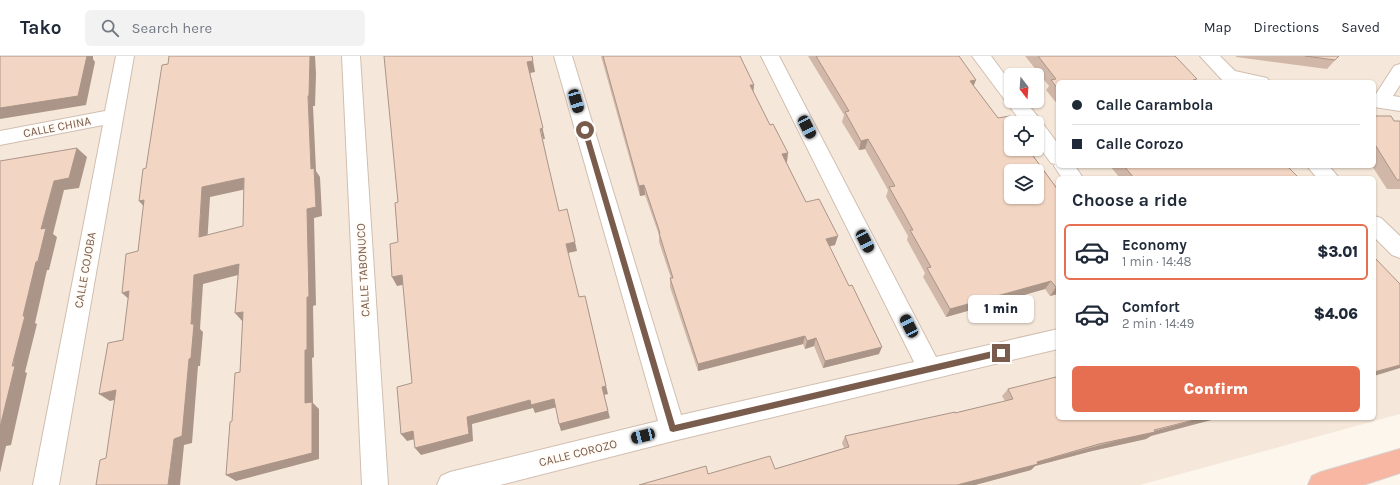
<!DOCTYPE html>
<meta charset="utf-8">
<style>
body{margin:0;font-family:Karla,sans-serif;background:#f2f2f3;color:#1f2937;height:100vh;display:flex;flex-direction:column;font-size:15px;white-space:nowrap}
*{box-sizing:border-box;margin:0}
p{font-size:13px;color:#747a83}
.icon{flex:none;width:22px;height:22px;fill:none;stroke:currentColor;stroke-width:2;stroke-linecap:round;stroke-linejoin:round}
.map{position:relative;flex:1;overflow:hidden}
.side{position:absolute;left:1056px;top:120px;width:320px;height:244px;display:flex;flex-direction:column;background:#fff;border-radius:6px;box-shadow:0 1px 3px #0004}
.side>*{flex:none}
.banner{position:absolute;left:1056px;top:24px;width:320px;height:88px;border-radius:6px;box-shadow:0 1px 3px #0004;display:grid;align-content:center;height:88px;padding:0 16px;background:#fff}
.needle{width:26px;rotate:163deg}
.buttons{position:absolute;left:1004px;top:12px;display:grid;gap:8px}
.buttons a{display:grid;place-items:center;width:40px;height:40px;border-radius:6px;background:#fff;box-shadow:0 1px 3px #0004;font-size:20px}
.end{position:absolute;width:18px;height:18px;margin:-9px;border:5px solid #7a5c4d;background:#fff;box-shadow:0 0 0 2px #fff}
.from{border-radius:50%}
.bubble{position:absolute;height:28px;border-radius:6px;background:#fff;box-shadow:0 1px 3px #0004;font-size:13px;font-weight:800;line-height:28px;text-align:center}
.car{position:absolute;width:12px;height:24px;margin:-12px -6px;border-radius:5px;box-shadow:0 0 3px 1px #0007;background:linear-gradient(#222 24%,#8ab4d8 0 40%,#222 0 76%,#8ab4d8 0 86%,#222 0)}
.banner b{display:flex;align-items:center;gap:14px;height:38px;font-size:15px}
.banner b+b{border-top:1px solid #e0e1e3}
.banner i{width:10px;height:10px;background:#1f2937}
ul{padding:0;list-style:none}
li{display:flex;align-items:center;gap:12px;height:56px;margin:0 8px 6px;padding:0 8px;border:2px solid transparent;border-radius:6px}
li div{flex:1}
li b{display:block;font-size:15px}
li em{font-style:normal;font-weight:800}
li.active{border-color:#e76f51}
li>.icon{width:36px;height:36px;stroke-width:1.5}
h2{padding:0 16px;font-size:18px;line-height:48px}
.action{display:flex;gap:8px;margin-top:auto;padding:8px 16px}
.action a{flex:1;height:46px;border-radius:6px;background:#e76f51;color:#fff;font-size:16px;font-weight:800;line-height:46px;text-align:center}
header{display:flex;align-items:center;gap:24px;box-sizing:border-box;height:56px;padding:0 20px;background:#fff;border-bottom:1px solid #e0e1e3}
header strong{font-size:19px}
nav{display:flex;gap:22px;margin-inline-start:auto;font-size:14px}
.search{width:280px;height:36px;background:#f2f2f3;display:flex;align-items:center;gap:10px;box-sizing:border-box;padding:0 14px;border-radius:6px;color:#747a83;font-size:15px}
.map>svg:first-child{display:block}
</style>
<header>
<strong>Tako</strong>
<div class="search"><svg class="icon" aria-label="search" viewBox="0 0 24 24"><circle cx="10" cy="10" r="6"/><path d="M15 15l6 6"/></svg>Search here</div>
<nav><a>Map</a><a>Directions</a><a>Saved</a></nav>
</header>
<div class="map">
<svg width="1400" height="429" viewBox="0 0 1400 429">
<rect width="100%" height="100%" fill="#fdf6ec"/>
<path fill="#f5e8da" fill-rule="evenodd" d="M0,0H1400V358L1140,429H0ZM1011,19H1037V45H1011ZM1058,26H1374V110H1058ZM1011,67H1037V93H1011ZM1011,115H1037V141H1011ZM1058,122H1374V362H1058Z"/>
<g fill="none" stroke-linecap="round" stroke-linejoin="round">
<defs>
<path id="minor" d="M116,0H134L59,429H33L103,69L0,89V75L105,55Z
M342,0H360L388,429H362Z
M554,0H572L681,359L914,306L761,0H779L936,301L1058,273V293L673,385L500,429H437L441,420L450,416L658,365Z
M972,0H991L1011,27V45H1025L1039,62L1041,68L1044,69L1058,88V110H1075L1083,122H1062L1054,110L1055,108L1051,107L1037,88V67H1022Z
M1200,0H1220L1235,15L1267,22L1270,26H1224Z
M1400,8V29L1393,40L1400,41V55L1374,51V37L1376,38L1394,10Z
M1307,110H1329L1339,122H1317Z
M1374,160L1381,162L1400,180V202L1392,199L1374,181Z"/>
<path id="highway" d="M1400,393V417L1363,429H1308L1312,420L1321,416Z"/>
</defs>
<use href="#minor" stroke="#d1beb0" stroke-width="2"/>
<use href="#highway" stroke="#dad1cd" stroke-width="2"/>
<use href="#minor" fill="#fff" fill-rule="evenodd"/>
<use href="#highway" fill="#f7b7a3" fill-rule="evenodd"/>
</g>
<path fill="#d1b7a8" d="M601,0H740L754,29L753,36L770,69L788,97L786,106L806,146L835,189L829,190L879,298L823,312L814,290L805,293L803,288L698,315L670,231V222H671L659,186V179L645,139L640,140Z
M808,0H959L974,30L998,62L1030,95L1058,134V238L1050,240L1045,233L946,261L923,221L925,217L907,184L908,180L886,141L888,134L865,93L859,94L842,66L844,59Z
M1025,0H1175L1195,26H1058V49L1046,34L1049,30Z
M1236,0H1339L1327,13L1236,1Z
M1374,60L1394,65H1400V133H1387L1372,110H1374Z
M1110,110H1287L1299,122H1120Z
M1057,322L1151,380L1146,383L1092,395L1035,410L1031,414L975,429H639L708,418L775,413L844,392L842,387L845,380L955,357L1005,345L1002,340L1008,333Z"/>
<path fill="#aa9588" d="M86,0H93V3L95,6L86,49L0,63V52Z
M310,0H315L316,18L315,50H313L316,115L320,121L322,160L314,162L316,249L313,250L314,301L312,302L313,347L319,353V403L236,425L226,419L305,347V294L307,153L311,113L308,40Z
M533,5L535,16L530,17L545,83H543L550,118L548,108L527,6Z
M976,24L972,34L970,25Z
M750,29H754L753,38Z
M868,83L865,93L859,94L861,85Z
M77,92L87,101L79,132L64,134L53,178L57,181L49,214H47L35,267L37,268L25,316L27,317L11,389L6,390L0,417V371L41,173L54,125Z
M788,97L787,106L781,107L782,98Z
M244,122L251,132L210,141L207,189L199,181L202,131Z
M644,129L645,139L640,140L639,130Z
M144,144L147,154L139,145Z
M838,180L835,189L823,192L826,183Z
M575,186L577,195L568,197L566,188Z
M239,208L246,217L203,228L200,273L203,276L200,310H198L192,387L184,389L180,429H168L174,383L189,303L194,219Z
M402,219L407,228L397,230L392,221Z
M1051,225L1045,233L946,261L950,253Z
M1056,231H1058V238L1050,240Z
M129,235L131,245L122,237Z
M585,240L608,338L604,339L610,362L561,375L559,368L602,331Z
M243,256V266L235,257Z
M805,280L803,288L698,315V308Z
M816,282L814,290L805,293L807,285Z
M882,291L879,298L823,312L825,305Z
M1400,309V312L1374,320V316Z
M116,334L127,341L110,345L99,338Z
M554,343L557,351L535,357L533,352L472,368L473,385L421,399L415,392L467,361L530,344Z
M1202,362H1219L1151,380L1146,383L1092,395L1035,410L1031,414L975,429H957L1037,406Z
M413,375L419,382L407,385L401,378Z"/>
<path fill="#f3d5c3" stroke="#aa9588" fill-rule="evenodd" d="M0,0H87L78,40L0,52Z
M169,0H310L309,40H308L311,113L314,112L316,151L307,153L309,241H307V294H305V347L312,346V397L226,419L230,366L232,365L235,317L240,316L243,256L235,257L239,208L194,219L191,268H194L191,302L189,303L182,380L174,383L168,429H96L100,404L106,402L116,334L99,338L108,287L123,284L129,235L122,237L126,198L138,195L144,144L139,145L143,113L146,112L162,9L168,8ZM244,122L243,170L199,181L202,131Z
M384,0H532L533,5L527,6L543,72L540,73L548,108L559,155L567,153L575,186L566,188L579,241L585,240L606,330L602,331L608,355L559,368L554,343L531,349L530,344L467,361L469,378L415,392L413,375L401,378L397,331L412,327L402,219L392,221L390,188L398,186L395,147L398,146Z
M603,0H740L754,29H750L770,69L773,68L788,97L782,98L806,146L819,143L838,180L826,183L849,230L852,229L882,291L825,305L816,282L807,285L805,280L698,308L670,222H673L659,177H660L644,129L639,130Z
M816,0H959L976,24L970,25L998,62L1010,60L1015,67H1011V93H1028L1058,134V231H1056L1051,225L950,253L927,212L931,211L910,174H913L889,131L895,130L868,83L861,85L845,56L849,55ZM1011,115H1037V141H1011Z
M1038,0H1175L1197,23L1193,24L1195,26H1058V33L1051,24L1056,23Z
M1305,0H1339L1335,4Z
M1374,60H1391L1394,65H1400V124H1397L1374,87Z
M77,92L69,122L54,125L41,173L46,172L38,205L36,206L23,260H25L12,310H15L0,371V105Z
M1124,110H1287L1299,122H1134Z
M1374,201L1400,228V309L1374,316Z
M1056,321L1057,322H1058V362H1202L1154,374L1155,376L1099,388L1037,406L1038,408L957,429H639L706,410L708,418L770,400L775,413L849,391L845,380L955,356V357L1013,343L1008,333Z"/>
<path fill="#7a5c4d" d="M585,72L588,74L675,369L1001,293L1005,297L1004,299L673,376L670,375L582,74Z"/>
<g text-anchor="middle" stroke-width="3" stroke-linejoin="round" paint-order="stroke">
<g font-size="12" fill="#7a5c4d" stroke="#fffaf3">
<text transform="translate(57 71) rotate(-11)" y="4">CALLE CHINA</text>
<text transform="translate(85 214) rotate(-80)" y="4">CALLE COJOBA</text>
<text transform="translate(363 214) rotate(-93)" y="4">CALLE TABONUCO</text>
<text transform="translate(578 397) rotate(-14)" y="4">CALLE COROZO</text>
</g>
</g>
</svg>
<div class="buttons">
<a><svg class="needle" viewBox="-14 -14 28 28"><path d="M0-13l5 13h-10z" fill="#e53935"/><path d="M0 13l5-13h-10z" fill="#747a83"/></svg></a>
<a><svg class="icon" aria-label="locate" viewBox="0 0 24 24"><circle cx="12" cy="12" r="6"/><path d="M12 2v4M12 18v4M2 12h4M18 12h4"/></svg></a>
<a><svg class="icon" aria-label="layers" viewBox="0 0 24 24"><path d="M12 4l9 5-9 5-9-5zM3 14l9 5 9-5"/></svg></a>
</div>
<i class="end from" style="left:585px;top:74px"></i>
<i class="end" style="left:1001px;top:297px"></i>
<div class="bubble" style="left:968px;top:239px;width:66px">1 min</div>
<i class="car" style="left:576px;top:45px;rotate:164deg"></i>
<i class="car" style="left:807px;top:71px;rotate:153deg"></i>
<i class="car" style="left:865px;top:185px;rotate:153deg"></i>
<i class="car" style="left:909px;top:270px;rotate:333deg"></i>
<i class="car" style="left:643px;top:380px;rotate:256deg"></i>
<div class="banner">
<b><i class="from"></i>Calle Carambola</b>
<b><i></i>Calle Corozo</b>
</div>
<section class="side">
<h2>Choose a ride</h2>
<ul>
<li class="active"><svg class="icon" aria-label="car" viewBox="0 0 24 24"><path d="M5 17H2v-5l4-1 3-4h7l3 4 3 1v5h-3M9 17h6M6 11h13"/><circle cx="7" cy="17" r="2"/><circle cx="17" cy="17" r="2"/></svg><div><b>Economy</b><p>1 min · 14:48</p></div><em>$3.01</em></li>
<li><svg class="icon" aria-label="car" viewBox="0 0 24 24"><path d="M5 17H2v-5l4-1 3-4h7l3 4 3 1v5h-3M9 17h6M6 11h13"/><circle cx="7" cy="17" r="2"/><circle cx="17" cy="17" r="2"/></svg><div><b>Comfort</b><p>2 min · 14:49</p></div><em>$4.06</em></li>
</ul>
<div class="action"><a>Confirm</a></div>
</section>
</div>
